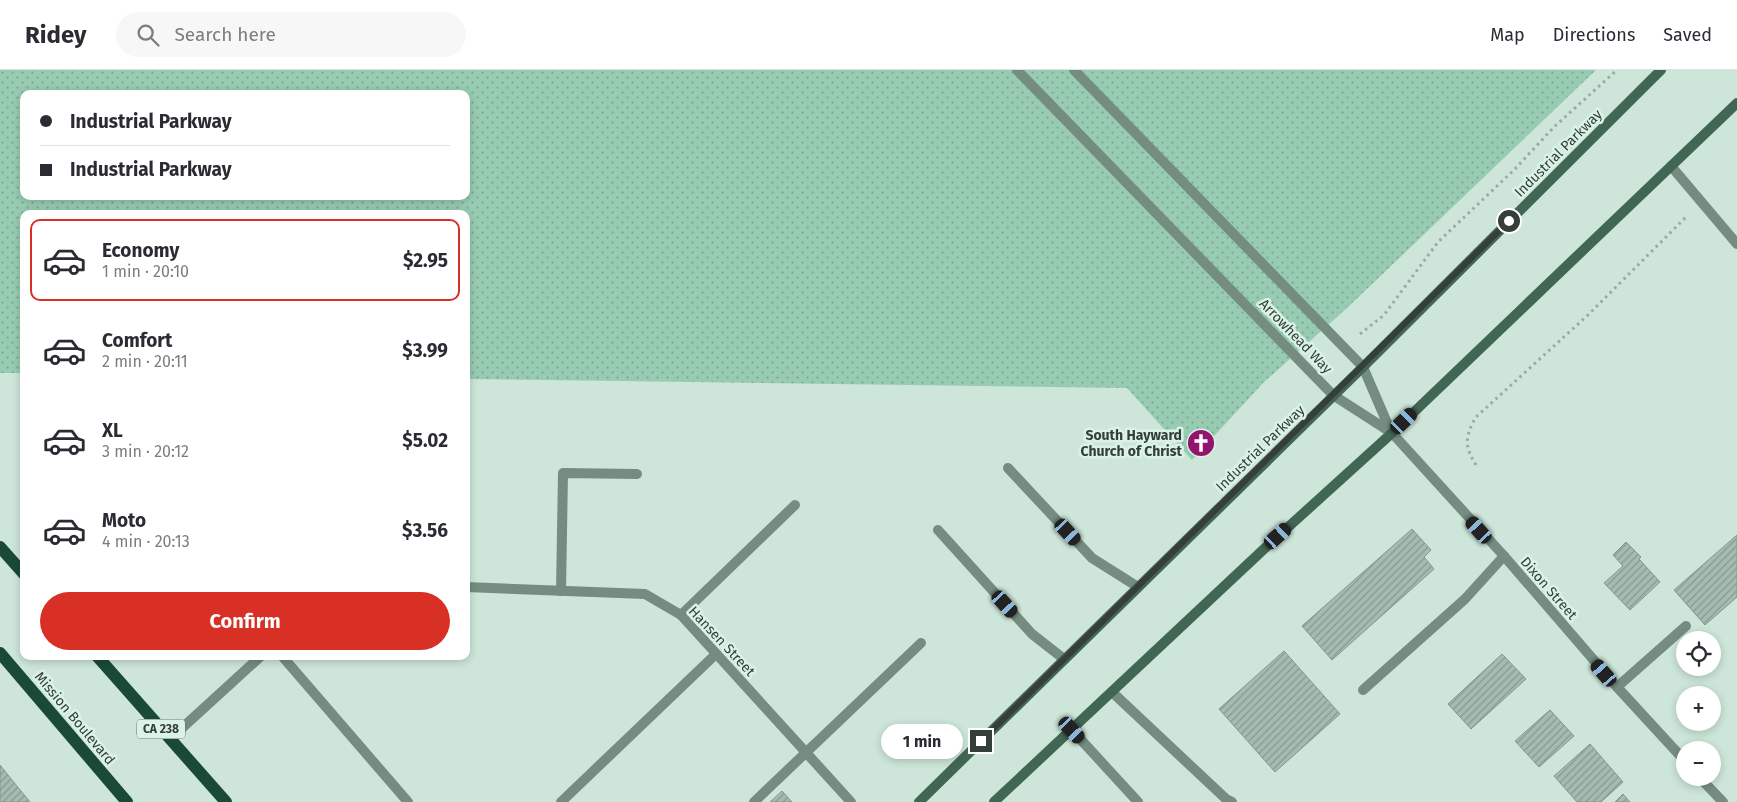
<!DOCTYPE html>
<meta charset="utf-8">
<style>
body{margin:0;font-family:"Fira Sans",sans-serif;background:#f7f7f7;color:#2b2b33;height:100vh;display:flex;flex-direction:column;font-size:19px;white-space:nowrap}
*{box-sizing:border-box;margin:0}
p{font-size:16px;color:#7c7c81}
.icon{flex:none;width:28px;height:28px;fill:none;stroke:currentColor;stroke-width:2;stroke-linecap:round;stroke-linejoin:round}
.map{position:relative;flex:1;overflow:hidden}
.sheet{position:absolute;left:20px;top:140px;width:450px;height:450px;display:flex;flex-direction:column;background:#fff;border-radius:10px;box-shadow:0 2px 8px #0003}
.sheet>*{flex:none}
.guide{position:absolute;left:20px;top:20px;width:450px;height:110px;border-radius:10px;box-shadow:0 2px 8px #0003;display:grid;align-content:center;height:110px;padding:0 20px;background:#fff}
.controls{position:absolute;left:1676px;top:561px;display:grid;gap:10px}
.controls a{display:grid;place-items:center;width:45px;height:45px;border-radius:50%;background:#fff;box-shadow:0 2px 8px #0003;font-size:25px}
.end{position:absolute;width:22px;height:22px;margin:-11px;border:6px solid #353e39;background:#fff;box-shadow:0 0 0 2px #fff}
.from{border-radius:50%}
.bubble{position:absolute;height:35px;border-radius:18px;background:#fff;box-shadow:0 2px 8px #0003;font-size:16px;font-weight:700;line-height:35px;text-align:center}
.car{position:absolute;width:15px;height:30px;margin:-15px -8px;border-radius:6px;box-shadow:0 0 4px 1px #0007;background:linear-gradient(#222 24%,#8ab4d8 0 40%,#222 0 76%,#8ab4d8 0 86%,#222 0)}
.guide b{display:flex;align-items:center;gap:18px;height:48px;font-size:19px}
.guide b+b{border-top:1px solid #e1e1e2}
.guide i{width:12px;height:12px;background:#2b2b33}
ul{padding:9px 0 0;list-style:none}
li{display:flex;align-items:center;gap:15px;height:82px;margin:0 10px 8px;padding:0 10px;border:2px solid transparent;border-radius:10px}
li div{flex:1}
li b{display:block;font-size:19px}
li em{font-style:normal;font-weight:700}
li.selected{border-color:#d93025}
li>.icon{width:45px;height:45px;stroke-width:1.5}
.cta{display:flex;gap:10px;margin-top:auto;padding:10px 20px}
.cta a{flex:1;height:58px;border-radius:30px;background:#d93025;color:#fff;font-size:20px;font-weight:700;line-height:58px;text-align:center}
header{display:flex;align-items:center;gap:30px;box-sizing:border-box;height:70px;padding:0 25px;background:#fff;border-bottom:1px solid #e1e1e2}
header strong{font-size:24px}
nav{display:flex;gap:28px;margin-inline-start:auto;font-size:18px}
.search{width:350px;height:45px;background:#f7f7f7;display:flex;align-items:center;gap:12px;box-sizing:border-box;padding:0 18px;border-radius:28px;color:#7c7c81;font-size:19px}
.map>svg:first-child{display:block}
</style>
<header>
<strong>Ridey</strong>
<div class="search"><svg class="icon" aria-label="search" viewBox="0 0 24 24"><circle cx="10" cy="10" r="6"/><path d="M15 15l6 6"/></svg>Search here</div>
<nav><a>Map</a><a>Directions</a><a>Saved</a></nav>
</header>
<div class="map">
<svg width="1737" height="732" viewBox="0 0 1737 732">
<defs>
<pattern id="grass-dots" width="8" height="8" patternUnits="userSpaceOnUse" patternTransform="scale(1.25)"><rect width="8" height="8" fill="#98ccb2"/><path d="M2 2h.1M6 6h.1" fill="none" stroke="#7da792" stroke-width="1.8" stroke-linecap="round"/></pattern>
<pattern id="building-hatch" width="6" height="6" patternUnits="userSpaceOnUse" patternTransform="scale(1.25)"><rect width="6" height="6" fill="#a5bcb0"/><path d="M-1 1l2-2M0 6l6-6M5 7l2-2" fill="none" stroke="#879a90"/></pattern>
</defs>
<rect width="100%" height="100%" fill="#cde6d9"/>
<path fill="url(#grass-dots)" fill-rule="evenodd" d="M0,0H1596L1347,238L1264,312L1192,390L1127,318L466,309V144H24V303H0ZM24,24H466V126H24Z"/>
<path fill="url(#building-hatch)" stroke="#81988c" d="M1412,459L1431,480L1424,487L1434,499L1332,590L1302,556Z
M1737,465V527L1705,555L1674,520Z
M1626,472L1641,487L1639,489L1660,512L1630,540L1604,513L1623,496L1613,485Z
M1284,581L1340,644L1275,702L1219,639Z
M1502,584L1526,609L1471,659L1448,634Z
M1550,640L1574,666L1539,697L1515,671Z
M1590,674L1623,712L1601,732H1577L1554,706Z
M0,695L12,710L30,732H0Z
M782,721L792,732H770Z
M1623,724L1630,732H1615Z"/>
<g fill="none" stroke-linecap="round" stroke-linejoin="round">
<path stroke="#98aba1" stroke-width="3" stroke-dasharray="2.5 4" stroke-linecap="butt" d="M1360,264L1384,245L1438,172L1514,100L1554,57L1617,0
M1476,395C1464,376 1465,366 1476,347L1588,245L1688,145"/>
<path stroke="#758d80" stroke-width="10" d="M1008,398L1092,488L1138,517
M938,460L1032,564L1064,589
M561,521L563,403L637,404
M681,545L795,435
M282,586L408,732
M1617,617L1686,556
M1363,620L1465,529L1504,486
M1112,622L1226,729L1232,732
M1072,660L1138,732
M561,732L716,584
M754,732L921,573"/>
<path stroke="#758d80" stroke-width="10" d="M1017,0L1333,325L1392,363L1504,486L1617,617L1685,691
M1074,0L1363,297L1391,362
M1671,96L1737,174
M466,517L645,524L681,545L851,732
M170,669L261,586
M1700,708L1723,732"/>
<path stroke="#426654" stroke-width="10" d="M919,732L1363,297L1661,0
M994,732L1264,479L1392,363L1737,33"/>
<path stroke="#1a4a36" stroke-width="12" d="M0,477L24,504
M0,583L127,732
M97,586L226,732"/>
</g>
<g fill="none" stroke-linecap="round" stroke-linejoin="round">
<path stroke="#353e39" stroke-width="6" d="M981,671L1509,151"/>
</g>
<defs>
<symbol id="church-disc" viewBox="-11 -11 22 22"><circle r="9.5" fill="#92146f" stroke="#daf3e6"/><path d="M-1.2-6h2.4v3.5h3.3v2.4h-3.3V6h-2.4V-.1h-3.3v-2.4h3.3Z" fill="#fff"/></symbol>
</defs>
<g fill-rule="evenodd">
<use href="#church-disc" x="1185" y="357" width="32" height="32"/>
</g>
<g text-anchor="middle" stroke-width="5" stroke-linejoin="round" paint-order="stroke">
<rect fill="#daf3e6" stroke="#66746d" stroke-width="1" x="137" y="649.5" width="48" height="19" rx="4"/>
<g font-size="12" font-weight="bold" fill="#353e39">
<text x="161" y="663">CA 238</text>
</g>
<g font-size="14" fill="#353e39" stroke="#daf3e6">
<text transform="translate(1558 83) rotate(-45)" y="5">Industrial Parkway</text>
<text transform="translate(1296 266) rotate(46)" y="5">Arrowhead Way</text>
<text transform="translate(1260 378) rotate(-44)" y="5">Industrial Parkway</text>
<text transform="translate(1549 518) rotate(49)" y="5">Dixon Street</text>
<text transform="translate(722 571) rotate(47)" y="5">Hansen Street</text>
<text transform="translate(75 648) rotate(50)" y="5">Mission Boulevard</text>
</g>
<g font-size="14" font-weight="bold" fill="#353e39" stroke="#daf3e6" text-anchor="end">
<text x="1182" y="370">South Hayward<tspan x="1182" dy="16">Church of Christ</tspan></text>
</g>
</g>
</svg>
<div class="controls">
<a><svg class="icon" aria-label="locate" viewBox="0 0 24 24"><circle cx="12" cy="12" r="6"/><path d="M12 2v4M12 18v4M2 12h4M18 12h4"/></svg></a>
<a>+</a>
<a>−</a>
</div>
<i class="end from" style="left:1509px;top:151px"></i>
<i class="end" style="left:981px;top:671px"></i>
<div class="bubble" style="left:881px;top:654px;width:82px">1 min</div>
<i class="car" style="left:1404px;top:351px;rotate:46deg"></i>
<i class="car" style="left:1479px;top:460px;rotate:318deg"></i>
<i class="car" style="left:1068px;top:462px;rotate:137deg"></i>
<i class="car" style="left:1278px;top:466px;rotate:48deg"></i>
<i class="car" style="left:1005px;top:534px;rotate:138deg"></i>
<i class="car" style="left:1604px;top:603px;rotate:319deg"></i>
<i class="car" style="left:1072px;top:660px;rotate:137deg"></i>
<div class="guide">
<b><i class="from"></i>Industrial Parkway</b>
<b><i></i>Industrial Parkway</b>
</div>
<section class="sheet">
<ul>
<li class="selected"><svg class="icon" aria-label="car" viewBox="0 0 24 24"><path d="M5 17H2v-5l4-1 3-4h7l3 4 3 1v5h-3M9 17h6M6 11h13"/><circle cx="7" cy="17" r="2"/><circle cx="17" cy="17" r="2"/></svg><div><b>Economy</b><p>1 min · 20:10</p></div><em>$2.95</em></li>
<li><svg class="icon" aria-label="car" viewBox="0 0 24 24"><path d="M5 17H2v-5l4-1 3-4h7l3 4 3 1v5h-3M9 17h6M6 11h13"/><circle cx="7" cy="17" r="2"/><circle cx="17" cy="17" r="2"/></svg><div><b>Comfort</b><p>2 min · 20:11</p></div><em>$3.99</em></li>
<li><svg class="icon" aria-label="car" viewBox="0 0 24 24"><path d="M5 17H2v-5l4-1 3-4h7l3 4 3 1v5h-3M9 17h6M6 11h13"/><circle cx="7" cy="17" r="2"/><circle cx="17" cy="17" r="2"/></svg><div><b>XL</b><p>3 min · 20:12</p></div><em>$5.02</em></li>
<li><svg class="icon" aria-label="car" viewBox="0 0 24 24"><path d="M5 17H2v-5l4-1 3-4h7l3 4 3 1v5h-3M9 17h6M6 11h13"/><circle cx="7" cy="17" r="2"/><circle cx="17" cy="17" r="2"/></svg><div><b>Moto</b><p>4 min · 20:13</p></div><em>$3.56</em></li>
</ul>
<div class="cta"><a>Confirm</a></div>
</section>
</div>
